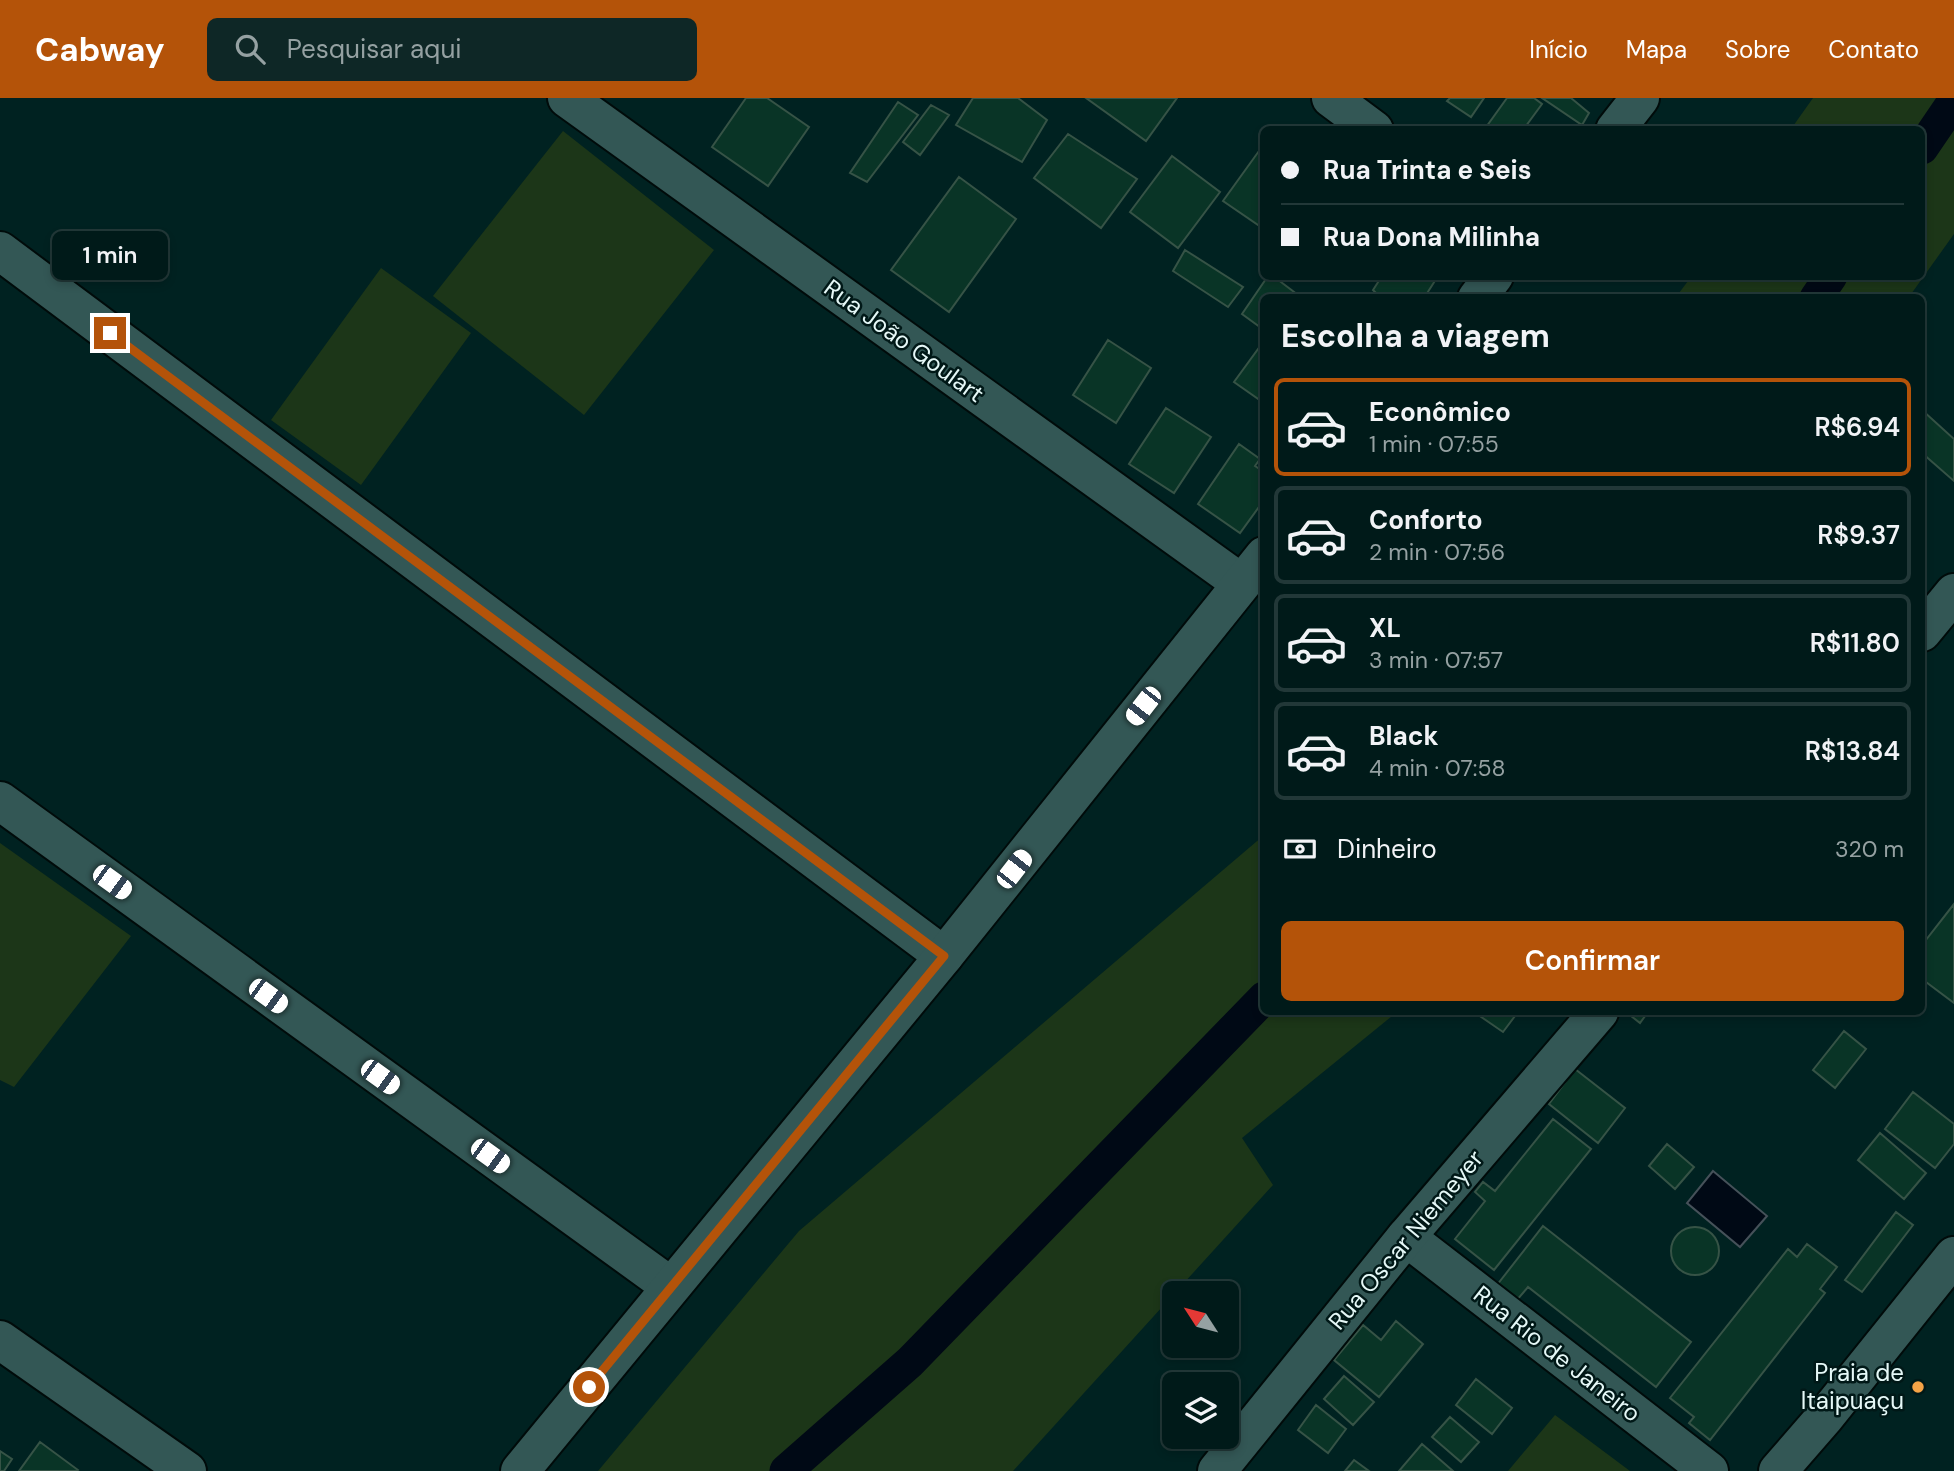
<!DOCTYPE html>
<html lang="pt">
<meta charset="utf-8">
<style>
body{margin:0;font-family:"DM Sans",sans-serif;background:#0e2726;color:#f1f3f6;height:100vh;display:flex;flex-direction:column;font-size:26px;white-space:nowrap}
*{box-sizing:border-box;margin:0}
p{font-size:23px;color:#95a1a2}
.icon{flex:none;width:38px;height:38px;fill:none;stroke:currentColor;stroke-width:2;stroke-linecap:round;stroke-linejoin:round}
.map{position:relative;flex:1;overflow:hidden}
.details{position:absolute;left:1260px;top:196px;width:665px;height:721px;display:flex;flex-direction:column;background:#001a19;border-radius:10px;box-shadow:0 4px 10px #0003,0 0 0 2px #223838}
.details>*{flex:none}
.top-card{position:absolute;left:1260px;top:28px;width:665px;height:154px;border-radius:10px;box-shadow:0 4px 10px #0003,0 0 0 2px #223838;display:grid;align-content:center;height:154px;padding:0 21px;background:#001a19}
.needle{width:46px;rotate:306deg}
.fabs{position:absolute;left:1162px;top:1183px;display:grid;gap:14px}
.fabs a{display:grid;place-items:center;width:77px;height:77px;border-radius:10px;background:#001a19;box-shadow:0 4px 10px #0003,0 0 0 2px #223838;font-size:35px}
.end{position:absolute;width:32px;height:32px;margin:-16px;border:9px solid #b45309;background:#fff;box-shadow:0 0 0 4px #fff}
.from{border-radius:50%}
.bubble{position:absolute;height:49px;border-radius:10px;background:#001a19;box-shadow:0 4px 10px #0003,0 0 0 2px #223838;font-size:23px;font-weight:600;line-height:49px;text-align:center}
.car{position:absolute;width:21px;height:42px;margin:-21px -10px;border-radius:9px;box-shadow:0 0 5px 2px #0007;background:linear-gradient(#fff 24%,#345 0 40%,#fff 0 76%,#345 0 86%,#fff 0)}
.top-card b{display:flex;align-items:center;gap:24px;height:66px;font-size:26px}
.top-card b+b{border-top:2px solid #223838}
.top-card i{width:18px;height:18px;background:#f1f3f6}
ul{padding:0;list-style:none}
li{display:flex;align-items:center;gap:21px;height:98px;margin:0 14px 10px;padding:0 7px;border:4px solid #223838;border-radius:10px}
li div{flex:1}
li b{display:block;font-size:26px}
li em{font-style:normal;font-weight:600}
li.active{border-color:#b45309}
li>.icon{width:63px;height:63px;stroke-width:1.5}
h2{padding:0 21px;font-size:32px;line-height:84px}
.pay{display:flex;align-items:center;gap:18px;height:77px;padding:0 21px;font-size:26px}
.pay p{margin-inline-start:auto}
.button{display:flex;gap:14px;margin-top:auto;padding:14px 21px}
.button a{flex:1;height:80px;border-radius:10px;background:#b45309;color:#fff;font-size:28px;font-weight:600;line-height:80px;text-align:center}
header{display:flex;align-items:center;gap:42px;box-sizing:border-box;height:98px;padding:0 35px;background:#b45309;color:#fff}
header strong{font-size:33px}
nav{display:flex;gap:38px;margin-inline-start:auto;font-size:24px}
.search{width:490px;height:63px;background:#0e2726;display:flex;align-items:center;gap:18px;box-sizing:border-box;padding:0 24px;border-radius:10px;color:#95a1a2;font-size:26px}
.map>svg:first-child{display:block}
</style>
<header>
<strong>Cabway</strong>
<div class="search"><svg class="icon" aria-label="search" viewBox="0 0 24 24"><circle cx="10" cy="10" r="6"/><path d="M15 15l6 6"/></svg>Pesquisar aqui</div>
<nav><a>Início</a><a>Mapa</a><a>Sobre</a><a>Contato</a></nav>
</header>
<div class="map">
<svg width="1954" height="1373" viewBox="0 0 1954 1373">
<rect width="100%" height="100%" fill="#002221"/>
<path fill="#1c3618" d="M1813,0H1954V136L1909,199H1676L1691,179L1922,178V32L1791,31Z
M563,33L714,152L584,317L433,198Z
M381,170L471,235L361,387L271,322Z
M1263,738L1264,914H1397L1242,1040L1273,1087L1013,1373H598L799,1133Z
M0,745L131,838L14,989L0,982Z
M1555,1317L1630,1373H1508Z"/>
<path fill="#000915" stroke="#455159" stroke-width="2" d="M1713,1073L1767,1118L1740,1149L1687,1105Z"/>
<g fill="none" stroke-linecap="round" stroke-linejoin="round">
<path stroke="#000915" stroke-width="33" d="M1922,50L1954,3
M1816,200L1831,178
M786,1373L910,1264L1264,900"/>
</g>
<path fill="#093426" stroke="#365346" stroke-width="2" d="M746,0H767L809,29L768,88L712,49Z
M973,0H1018L1047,22L1022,64L956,27Z
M1086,0H1177L1146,43Z
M1450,0H1484L1471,19L1447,3Z
M1507,0H1534L1542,6L1523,32H1484Z
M1542,0H1571L1589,15L1582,27Z
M898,4L918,17L867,84L850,75Z
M931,7L949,17L920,57L903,44Z
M1068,36L1137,81L1101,130L1034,80Z
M1264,46V131L1223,103Z
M1172,58L1220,94L1178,150L1130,114Z
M959,79L1016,121L949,214L891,172Z
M1185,152L1243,189L1228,209L1173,173Z
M1268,178H1273L1302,200H1264V232L1242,216Z
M1382,178H1438L1424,200H1381L1373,192Z
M1108,242L1151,270L1116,325L1073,297Z
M1261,247L1264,248V305L1234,284Z
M1166,310L1211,339L1174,395L1129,366Z
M1922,312L1954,341V383L1922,355Z
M1239,346L1260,361L1255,368L1264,374V402L1240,435L1198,406Z
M1954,806V905L1922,881V847Z
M1474,914H1518L1503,934Z
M1626,914H1648L1640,925Z
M1844,933L1866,951L1835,990L1813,972Z
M1575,971L1625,1010L1598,1045L1549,1006Z
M1913,994L1954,1026V1046L1935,1070L1885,1031Z
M1553,1021L1591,1051L1494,1172L1455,1141L1485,1103L1475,1094L1483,1084L1495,1093Z
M1880,1035L1926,1075L1904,1101L1858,1062Z
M1667,1046L1694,1069L1675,1091L1649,1068Z
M1896,1114L1913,1127L1862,1194L1845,1182Z
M1543,1128L1691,1244L1656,1289L1528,1189L1517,1202L1497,1187Z
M1671 1153a24 24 0 1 1 48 0a24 24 0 1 1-48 0Z
M1807,1146L1837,1169L1820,1191L1825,1195L1710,1342L1689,1325L1694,1319L1670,1300L1788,1151L1797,1159Z
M1396,1223L1423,1246L1379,1299L1334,1262L1363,1227L1381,1242Z
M1344,1278L1374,1304L1353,1327L1324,1301Z
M1476,1281L1512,1310L1492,1336L1456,1307Z
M1316,1307L1346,1331L1328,1355L1298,1332Z
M1450,1319L1479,1344L1461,1364L1432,1339Z
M40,1344L78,1372L77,1373H19Z
M1422,1346L1453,1373H1399Z
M0,1353L12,1361L4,1373H0Z
M1354,1362L1369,1373H1345Z"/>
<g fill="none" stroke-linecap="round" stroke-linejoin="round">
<defs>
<path id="minor" d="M567,0L1241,485
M1331,0L1374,32
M0,153L944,858
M0,703L670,1188
M1406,1139L1709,1373
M0,1242L187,1373"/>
<path id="tertiary" d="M1615,32L1640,0
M1477,200L1494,178
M1922,534L1954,495
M520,1373L944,858L1264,458
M1217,1373L1406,1139L1599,914
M1778,1373L1824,1320L1954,1158"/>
</defs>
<use href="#minor" stroke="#000b0a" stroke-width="42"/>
<use href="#tertiary" stroke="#000b0a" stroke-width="42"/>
<use href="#minor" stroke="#335755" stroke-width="38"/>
<use href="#tertiary" stroke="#335755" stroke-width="38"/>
</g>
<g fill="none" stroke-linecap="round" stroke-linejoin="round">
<path stroke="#b45309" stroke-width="9" d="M110,235L944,858L589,1289"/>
</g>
<circle fill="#f5a346" stroke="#001817" stroke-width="2.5" cx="1918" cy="1289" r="7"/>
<g text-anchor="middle" stroke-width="5" stroke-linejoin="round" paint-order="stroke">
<g font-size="24" fill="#e5f8f7" stroke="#001817">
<text transform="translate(904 243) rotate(36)" y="8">Rua João Goulart</text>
<text transform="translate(1406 1142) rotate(-50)" y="8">Rua Oscar Niemeyer</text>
<text transform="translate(1557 1256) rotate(38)" y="8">Rua Rio de Janeiro</text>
</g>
<g font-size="24" fill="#e5f8f7" stroke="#001817" text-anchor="end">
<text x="1904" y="1283">Praia de<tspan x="1904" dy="28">Itaipuaçu</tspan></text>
</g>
</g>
</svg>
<div class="fabs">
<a><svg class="needle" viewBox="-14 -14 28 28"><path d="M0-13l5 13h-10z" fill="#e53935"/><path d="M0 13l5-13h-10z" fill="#95a1a2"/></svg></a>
<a><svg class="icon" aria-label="layers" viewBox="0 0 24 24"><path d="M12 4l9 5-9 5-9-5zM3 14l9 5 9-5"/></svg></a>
</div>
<i class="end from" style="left:589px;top:1289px"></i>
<i class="end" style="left:110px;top:235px"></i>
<div class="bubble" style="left:52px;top:133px;width:116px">1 min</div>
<i class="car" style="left:1143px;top:608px;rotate:218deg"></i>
<i class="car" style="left:1014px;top:771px;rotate:38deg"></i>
<i class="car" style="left:112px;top:784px;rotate:126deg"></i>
<i class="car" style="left:268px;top:898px;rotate:126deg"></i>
<i class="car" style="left:380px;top:979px;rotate:126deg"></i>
<i class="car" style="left:490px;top:1058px;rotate:126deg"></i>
<div class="top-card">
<b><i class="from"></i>Rua Trinta e Seis</b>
<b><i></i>Rua Dona Milinha</b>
</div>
<section class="details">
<h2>Escolha a viagem</h2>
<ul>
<li class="active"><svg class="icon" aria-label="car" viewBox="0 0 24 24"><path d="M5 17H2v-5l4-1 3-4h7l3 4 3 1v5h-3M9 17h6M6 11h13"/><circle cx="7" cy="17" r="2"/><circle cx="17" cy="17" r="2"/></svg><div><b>Econômico</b><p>1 min · 07:55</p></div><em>R$6.94</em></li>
<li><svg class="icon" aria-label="car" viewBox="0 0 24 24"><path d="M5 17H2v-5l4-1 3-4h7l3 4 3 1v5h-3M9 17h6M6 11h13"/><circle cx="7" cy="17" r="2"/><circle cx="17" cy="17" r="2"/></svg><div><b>Conforto</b><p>2 min · 07:56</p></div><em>R$9.37</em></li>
<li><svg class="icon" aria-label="car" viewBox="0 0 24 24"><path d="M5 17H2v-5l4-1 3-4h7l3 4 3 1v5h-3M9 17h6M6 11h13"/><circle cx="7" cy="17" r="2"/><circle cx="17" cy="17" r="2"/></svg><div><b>XL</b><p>3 min · 07:57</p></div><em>R$11.80</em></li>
<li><svg class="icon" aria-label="car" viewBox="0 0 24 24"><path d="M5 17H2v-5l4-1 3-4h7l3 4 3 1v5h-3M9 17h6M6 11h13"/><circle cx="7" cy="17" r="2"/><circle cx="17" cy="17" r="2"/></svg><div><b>Black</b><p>4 min · 07:58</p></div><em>R$13.84</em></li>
</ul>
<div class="pay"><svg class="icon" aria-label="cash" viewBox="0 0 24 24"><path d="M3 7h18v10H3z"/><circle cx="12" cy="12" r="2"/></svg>Dinheiro<p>320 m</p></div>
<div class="button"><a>Confirmar</a></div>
</section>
</div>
